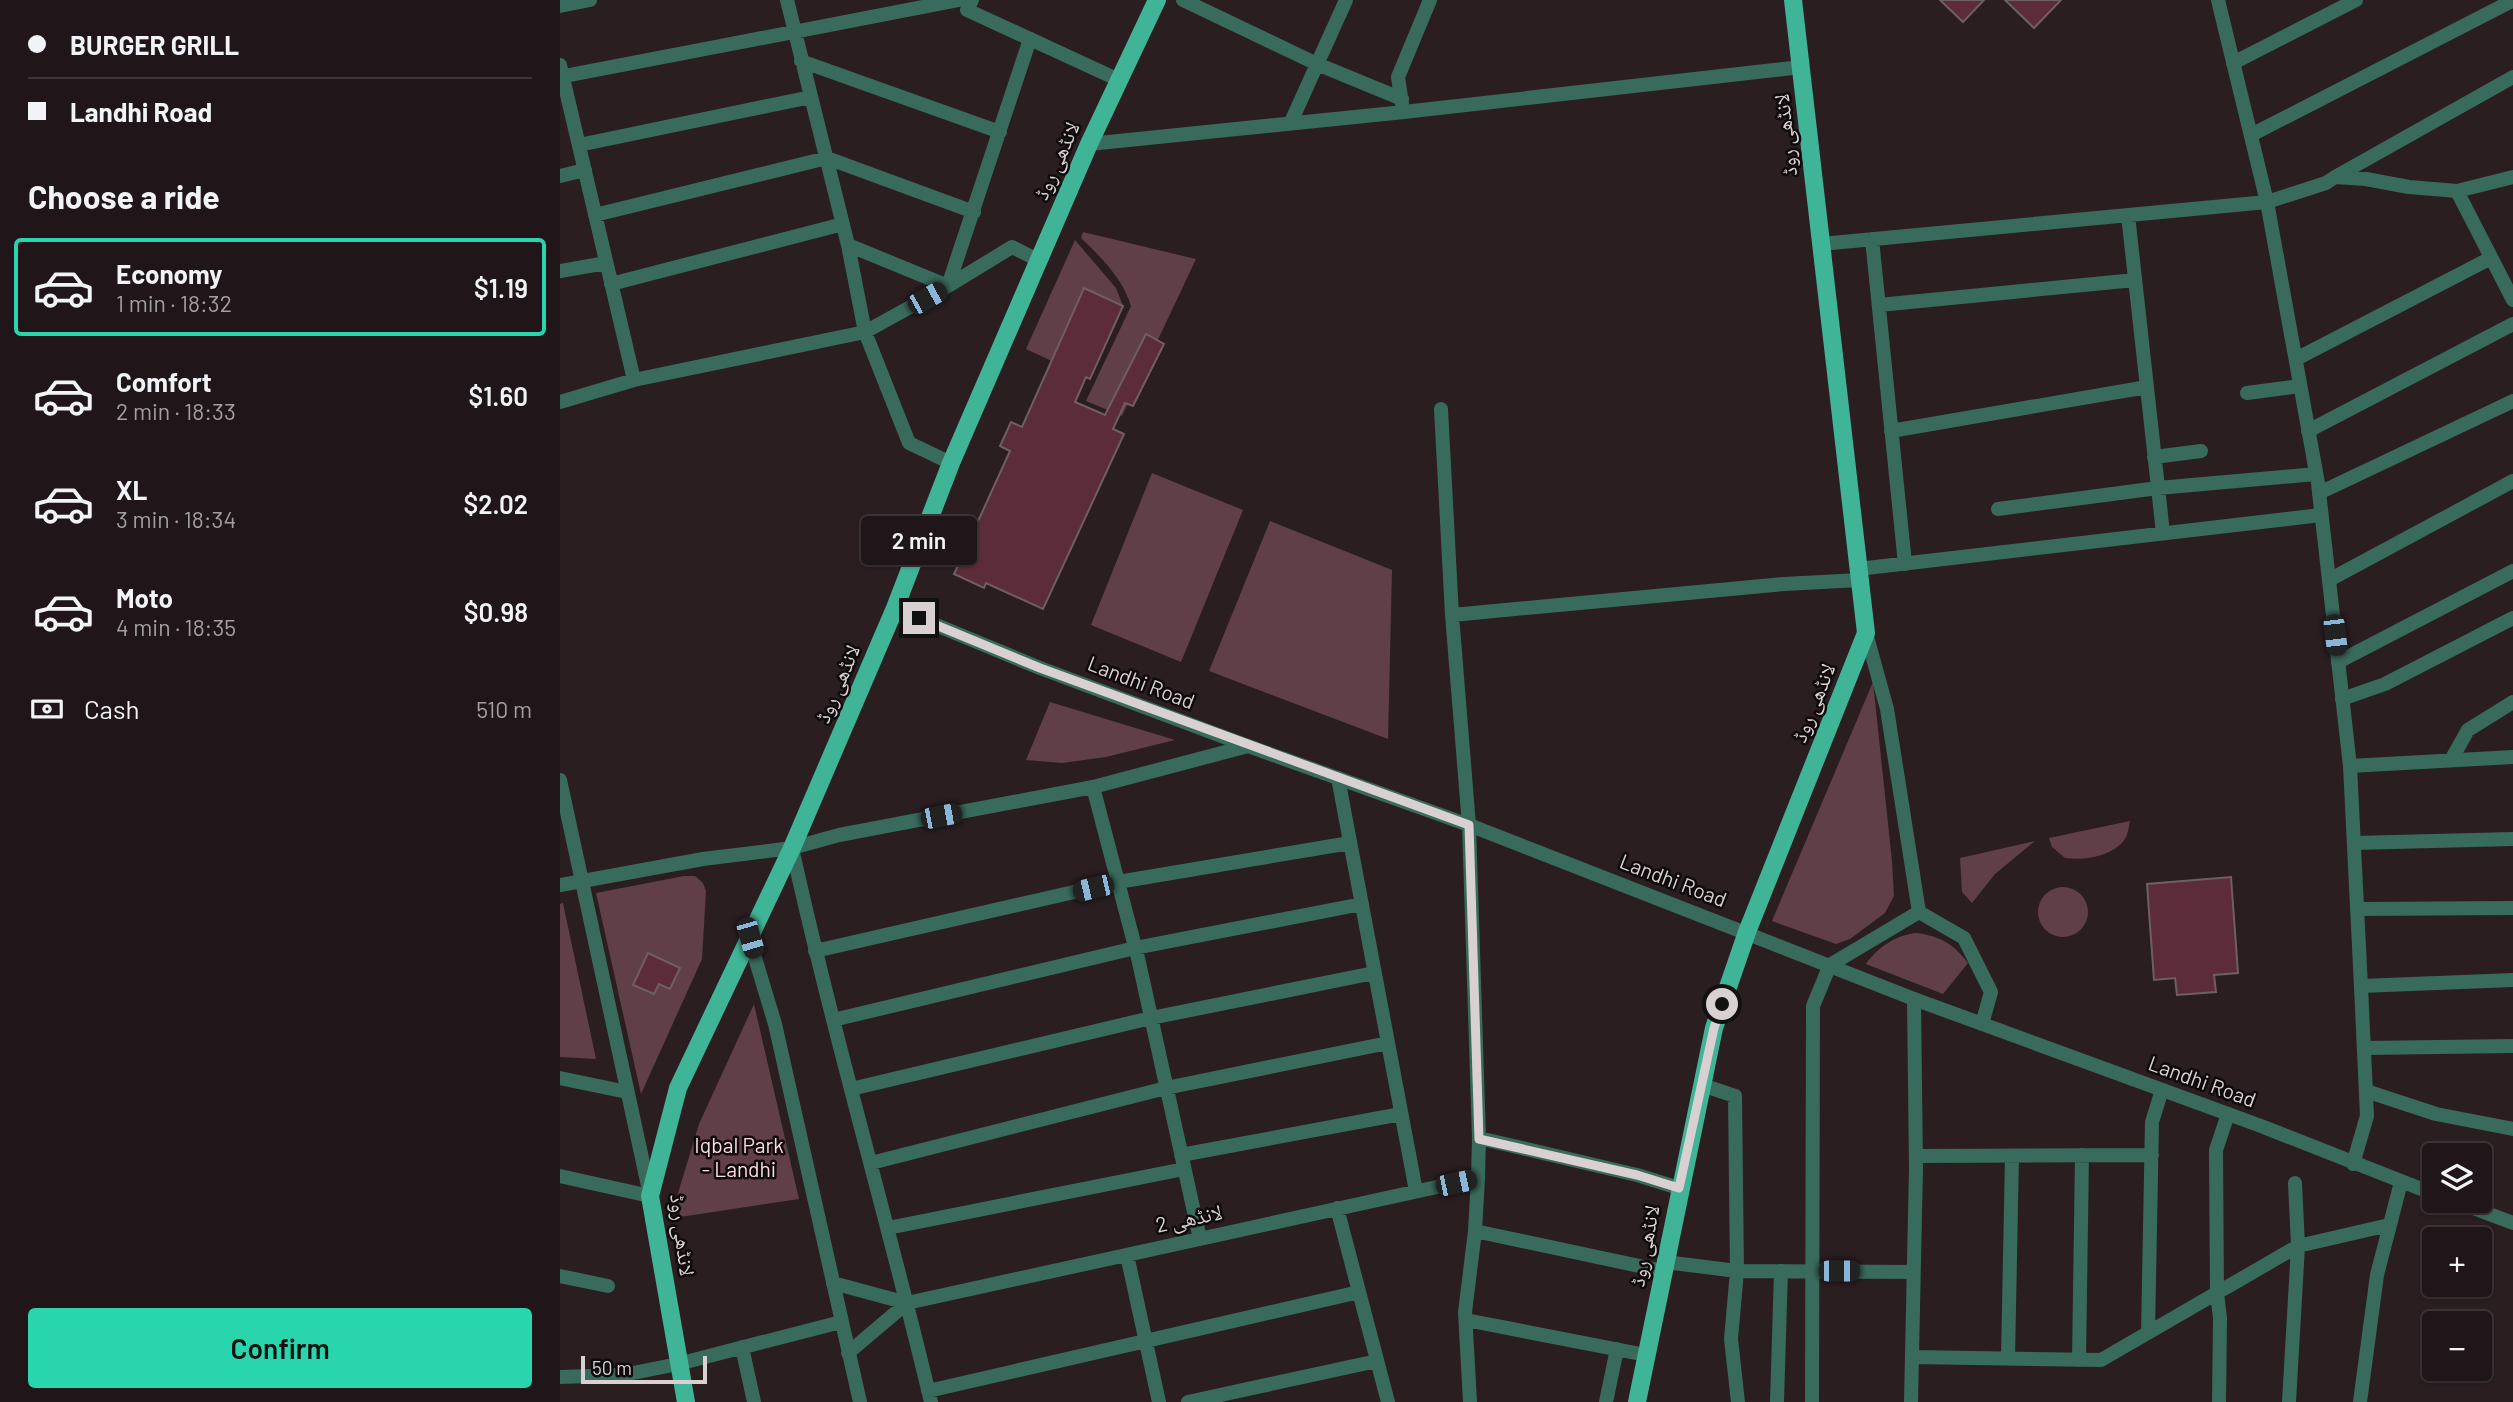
<!DOCTYPE html>
<meta charset="utf-8">
<style>
body{margin:0;font-family:Barlow,"Noto Naskh Arabic",sans-serif;background:#281f22;color:#f1f3f6;height:100vh;display:flex;flex-direction:column;font-size:26px;white-space:nowrap}
*{box-sizing:border-box;margin:0}
p{font-size:23px;color:#a29fa2}
.icon{flex:none;width:38px;height:38px;fill:none;stroke:currentColor;stroke-width:2;stroke-linecap:round;stroke-linejoin:round}
.map{position:relative;flex:1;overflow:hidden}
.drawer{display:flex;flex-direction:column;background:#201619;width:560px}
.drawer>*{flex:none}
.banner{display:grid;align-content:center;height:154px;padding:0 28px;background:#201619}
.controls{position:absolute;left:1862px;top:1143px;display:grid;gap:14px}
.controls a{display:grid;place-items:center;width:70px;height:70px;border-radius:7px;background:#201619;box-shadow:0 2px 5px #0004,0 0 0 2px #3d3538;font-size:35px}
.scale{position:absolute;left:21px;bottom:18px;width:126px;box-sizing:border-box;padding-left:7px;border:4px solid #d9d0d2;border-top:0;font-size:19px;line-height:24px;white-space:nowrap;color:#d9d0d2;-webkit-text-stroke:5px #0f0a0b;paint-order:stroke}
.end{position:absolute;width:32px;height:32px;margin:-16px;border:9px solid #d9d0d2;background:#111;box-shadow:0 0 0 4px #111}
.from{border-radius:50%}
.bubble{position:absolute;height:49px;border-radius:7px;background:#201619;box-shadow:0 2px 5px #0004,0 0 0 2px #3d3538;font-size:23px;font-weight:600;line-height:49px;text-align:center}
.car{position:absolute;width:21px;height:42px;margin:-21px -10px;border-radius:9px;box-shadow:0 0 5px 2px #0007;background:linear-gradient(#222 24%,#8ab4d8 0 40%,#222 0 76%,#8ab4d8 0 86%,#222 0)}
.banner b{display:flex;align-items:center;gap:24px;height:66px;font-size:26px}
.banner b+b{border-top:2px solid #3d3538}
.banner i{width:18px;height:18px;background:#f1f3f6}
ul{padding:0;list-style:none}
li{display:flex;align-items:center;gap:21px;height:98px;margin:0 14px 10px;padding:0 14px;border:4px solid transparent;border-radius:7px}
li div{flex:1}
li b{display:block;font-size:26px}
li em{font-style:normal;font-weight:600}
li.selected{border-color:#28d5ad}
li>.icon{width:63px;height:63px;stroke-width:1.5}
h2{padding:0 28px;font-size:32px;line-height:84px}
.pay{display:flex;align-items:center;gap:18px;height:77px;padding:0 28px;font-size:26px}
.pay p{margin-inline-start:auto}
.button{display:flex;gap:14px;margin-top:auto;padding:14px 28px}
.button a{flex:1;height:80px;border-radius:7px;background:#28d5ad;color:#111;font-size:28px;font-weight:600;line-height:80px;text-align:center}
main{display:flex;flex:1;min-height:0}
.map>svg:first-child{display:block}
</style>
<main>
<section class="drawer">
<div class="banner">
<b><i class="from"></i>BURGER GRILL</b>
<b><i></i>Landhi Road</b>
</div>
<h2>Choose a ride</h2>
<ul>
<li class="selected"><svg class="icon" aria-label="car" viewBox="0 0 24 24"><path d="M5 17H2v-5l4-1 3-4h7l3 4 3 1v5h-3M9 17h6M6 11h13"/><circle cx="7" cy="17" r="2"/><circle cx="17" cy="17" r="2"/></svg><div><b>Economy</b><p>1 min · 18:32</p></div><em>$1.19</em></li>
<li><svg class="icon" aria-label="car" viewBox="0 0 24 24"><path d="M5 17H2v-5l4-1 3-4h7l3 4 3 1v5h-3M9 17h6M6 11h13"/><circle cx="7" cy="17" r="2"/><circle cx="17" cy="17" r="2"/></svg><div><b>Comfort</b><p>2 min · 18:33</p></div><em>$1.60</em></li>
<li><svg class="icon" aria-label="car" viewBox="0 0 24 24"><path d="M5 17H2v-5l4-1 3-4h7l3 4 3 1v5h-3M9 17h6M6 11h13"/><circle cx="7" cy="17" r="2"/><circle cx="17" cy="17" r="2"/></svg><div><b>XL</b><p>3 min · 18:34</p></div><em>$2.02</em></li>
<li><svg class="icon" aria-label="car" viewBox="0 0 24 24"><path d="M5 17H2v-5l4-1 3-4h7l3 4 3 1v5h-3M9 17h6M6 11h13"/><circle cx="7" cy="17" r="2"/><circle cx="17" cy="17" r="2"/></svg><div><b>Moto</b><p>4 min · 18:35</p></div><em>$0.98</em></li>
</ul>
<div class="pay"><svg class="icon" aria-label="cash" viewBox="0 0 24 24"><path d="M3 7h18v10H3z"/><circle cx="12" cy="12" r="2"/></svg>Cash<p>510 m</p></div>
<div class="button"><a>Confirm</a></div>
</section>
<div class="map">
<svg width="1953" height="1402" viewBox="0 0 1953 1402">
<rect width="100%" height="100%" fill="#2a1e21"/>
<path fill="#603f48" d="M523,232L636,259L562,416L526,401L571,306C563,279 541,257 521,238Z
M515,240L556,288L563,306L530,379L466,349Z
M592,473L683,510L621,662L531,625Z
M710,521L832,570L828,739L649,671Z
M1313,682L1332,861L1334,896L1325,913L1290,939L1276,944L1212,921Z
M490,702L615,740L546,757L502,763L466,760Z
M1570,821C1569,826 1568,833 1566,837C1556,856 1524,861 1505,858L1492,847L1489,838Z
M1475,841L1435,874L1412,903L1402,892L1400,858Z
M124,876H135L143,883L146,891L142,959L81,1094L36,893Z
M1478 912a25 25 0 1 1 50 0a25 25 0 1 1-50 0Z
M3,903L36,1059L0,1057V904Z
M1356,933C1380,936 1394,944 1408,963L1383,994L1306,964C1318,947 1336,935 1356,933Z
M194,1004L239,1199L120,1217L118,1193L139,1124Z"/>
<path fill="#5d2c3a" stroke="#6d5f62" stroke-width="2" d="M1380,0H1424L1403,22Z
M1445,0H1501L1474,28Z
M524,288L563,306L530,379L526,377L515,402L545,415L586,334L604,344L573,406L565,403L553,429L564,434L483,609L426,583L424,588L394,574L450,451L440,446L451,422L462,427Z
M1671,877L1678,973L1654,975L1656,992L1617,995L1615,978L1594,980L1587,884Z
M88,953L120,968L110,989L99,984L94,994L73,985Z"/>
<g fill="none" stroke-linecap="round" stroke-linejoin="round">
<path stroke="#396b5c" stroke-width="14" d="M227,0L288,245L305,332L349,443L391,463
M623,0L757,64L842,99
M0,6L30,0
M241,61L440,132
M1673,63L1796,0
M0,65L74,380
M0,77L399,0
M842,104L838,77L870,0
M731,122L786,0
M1691,135L1952,1
M529,144L844,112L1241,67
M19,145L251,97
M0,176L25,170
M1775,177L1953,77
M1897,191L1953,300
M35,215L267,158L414,212
M1568,215L1603,533
M1312,239L1345,564
M1261,244L1707,202L1766,183L1775,177L1806,179L1849,187L1897,191L1953,177
M288,245L388,286L470,39
M0,271L46,263
M51,284L283,224
M1319,305L1575,280
M1736,359L1931,258
M1687,393L1740,386
M0,402L74,380L305,332L388,286L452,247L478,260
M1331,431L1587,387
M1748,431L1953,324
M1594,457L1641,451
M1759,493L1953,401
M1438,509L1598,488L1756,474
M1298,569L1761,515
M1769,580L1953,481
M892,615L1224,584L1300,580
M1778,662L1953,571
M1782,699L1825,684L1953,618
M1891,760L1908,730L1953,702
M1790,766L1953,757
M778,778L856,1191
M533,787L578,958L640,1239
M1794,843L1953,839
M232,848C273,1034 327,1217 371,1402
M0,885L143,859L232,848L279,835L533,787L688,746
M1797,909L1953,908
M189,938L215,1024L300,1402
M255,951L558,882L790,843
M1801,986L1953,980
M273,1020L575,948L802,904
M1804,1048L1953,1046
M0,1078L67,1092
M1142,1085L1175,1096L1177,1271L1171,1339L1178,1402
M291,1089L591,1018L814,973
M1806,1091L1876,1114L1953,1129
M919,1138L1077,1175L1119,1188
M621,1155L841,1114
M1356,1156L1592,1155
M311,1163L606,1088L828,1043
M0,1176L90,1196
M918,1178L915,1231L1103,1271
M777,1208L828,1402
M328,1228L624,1169
M567,1255L599,1402
M1105,1262L1177,1271L1353,1272
M0,1276L48,1286
M273,1283L347,1303L918,1178L919,1138L909,825L892,615L881,409
M906,1320L1086,1355
M1588,1333L1592,1122L1602,1090
M182,1347L194,1402
M288,1353L347,1303
M1352,1357L1541,1360L1738,1246L1829,1225
M1448,1358L1452,1156
M1519,1360L1522,1155
M0,1377L63,1375L118,1364L281,1322
M368,1391L799,1292
M628,1402L817,1361
M910,1402L905,1312L915,1231
M1046,1402L1057,1349
M1217,1402L1221,1271
M1252,1402L1253,1006L1270,965
M1351,1402L1356,1168L1354,999
M1659,1402L1660,1318L1657,1293L1656,1150L1668,1114
M1729,1402L1738,1246L1735,1183
M1800,1402L1817,1275L1841,1182"/>
<path stroke="#396b5c" stroke-width="14" d="M412,0L407,10L559,80
M1658,0L1707,202L1758,483L1790,766L1801,987L1807,1116L1793,1164
M335,608L480,668L688,746L909,825L1354,999L1701,1126L1874,1194
M1306,633L1327,709L1359,912L1404,938L1431,992L1422,1024
M0,780L90,1195
M1270,965L1359,912
M1892,1200L1953,1223"/>
<path stroke="#40b496" stroke-width="18" d="M126,1402L90,1196L118,1088L232,848L335,608L391,463L529,144L597,0
M1077,1402L1154,1028L1187,932L1306,633L1233,0"/>
</g>
<g fill="none" stroke-linecap="round" stroke-linejoin="round">
<path stroke="#d9d0d2" stroke-width="9" d="M359,618L480,668L909,825L919,1139L1077,1175L1119,1188L1154,1028L1162,1004"/>
</g>
<g text-anchor="middle" stroke-width="5" stroke-linejoin="round" paint-order="stroke">
<g font-size="21" fill="#d9d0d2" stroke="#0f0a0b">
<text transform="translate(1226 135) rotate(-96)" y="7">لانڈھی روڈ</text>
<text transform="translate(497 161) rotate(-66)" y="7">لانڈھی روڈ</text>
<text transform="translate(581 683) rotate(21)" y="7">Landhi Road</text>
<text transform="translate(278 684) rotate(-67)" y="7">لانڈھی روڈ</text>
<text transform="translate(1254 703) rotate(-68)" y="7">لانڈھی روڈ</text>
<text transform="translate(1113 881) rotate(21)" y="7">Landhi Road</text>
<text transform="translate(1642 1082) rotate(20)" y="7">Landhi Road</text>
<text transform="translate(629 1219) rotate(-12)" y="7">لانڈھی 2</text>
<text transform="translate(122 1235) rotate(83)" y="7">لانڈھی روڈ</text>
<text transform="translate(1085 1246) rotate(-79)" y="7">لانڈھی روڈ</text>
</g>
<g font-size="21" fill="#fdd9e1" stroke="#0f0a0b">
<text x="179" y="1153">Iqbal Park<tspan x="179" dy="24">- Landhi</tspan></text>
</g>
</g>
</svg>
<div class="controls">
<a><svg class="icon" aria-label="layers" viewBox="0 0 24 24"><path d="M12 4l9 5-9 5-9-5zM3 14l9 5 9-5"/></svg></a>
<a>+</a>
<a>−</a>
</div>
<div class="scale">50 m</div>
<i class="end from" style="left:1162px;top:1004px"></i>
<i class="end" style="left:359px;top:618px"></i>
<div class="bubble" style="left:301px;top:516px;width:116px">2 min</div>
<i class="car" style="left:367px;top:298px;rotate:61deg"></i>
<i class="car" style="left:1775px;top:635px;rotate:173deg"></i>
<i class="car" style="left:381px;top:816px;rotate:79deg"></i>
<i class="car" style="left:533px;top:888px;rotate:257deg"></i>
<i class="car" style="left:190px;top:938px;rotate:164deg"></i>
<i class="car" style="left:896px;top:1183px;rotate:78deg"></i>
<i class="car" style="left:1279px;top:1271px;rotate:90deg"></i>
</div>
</main>
